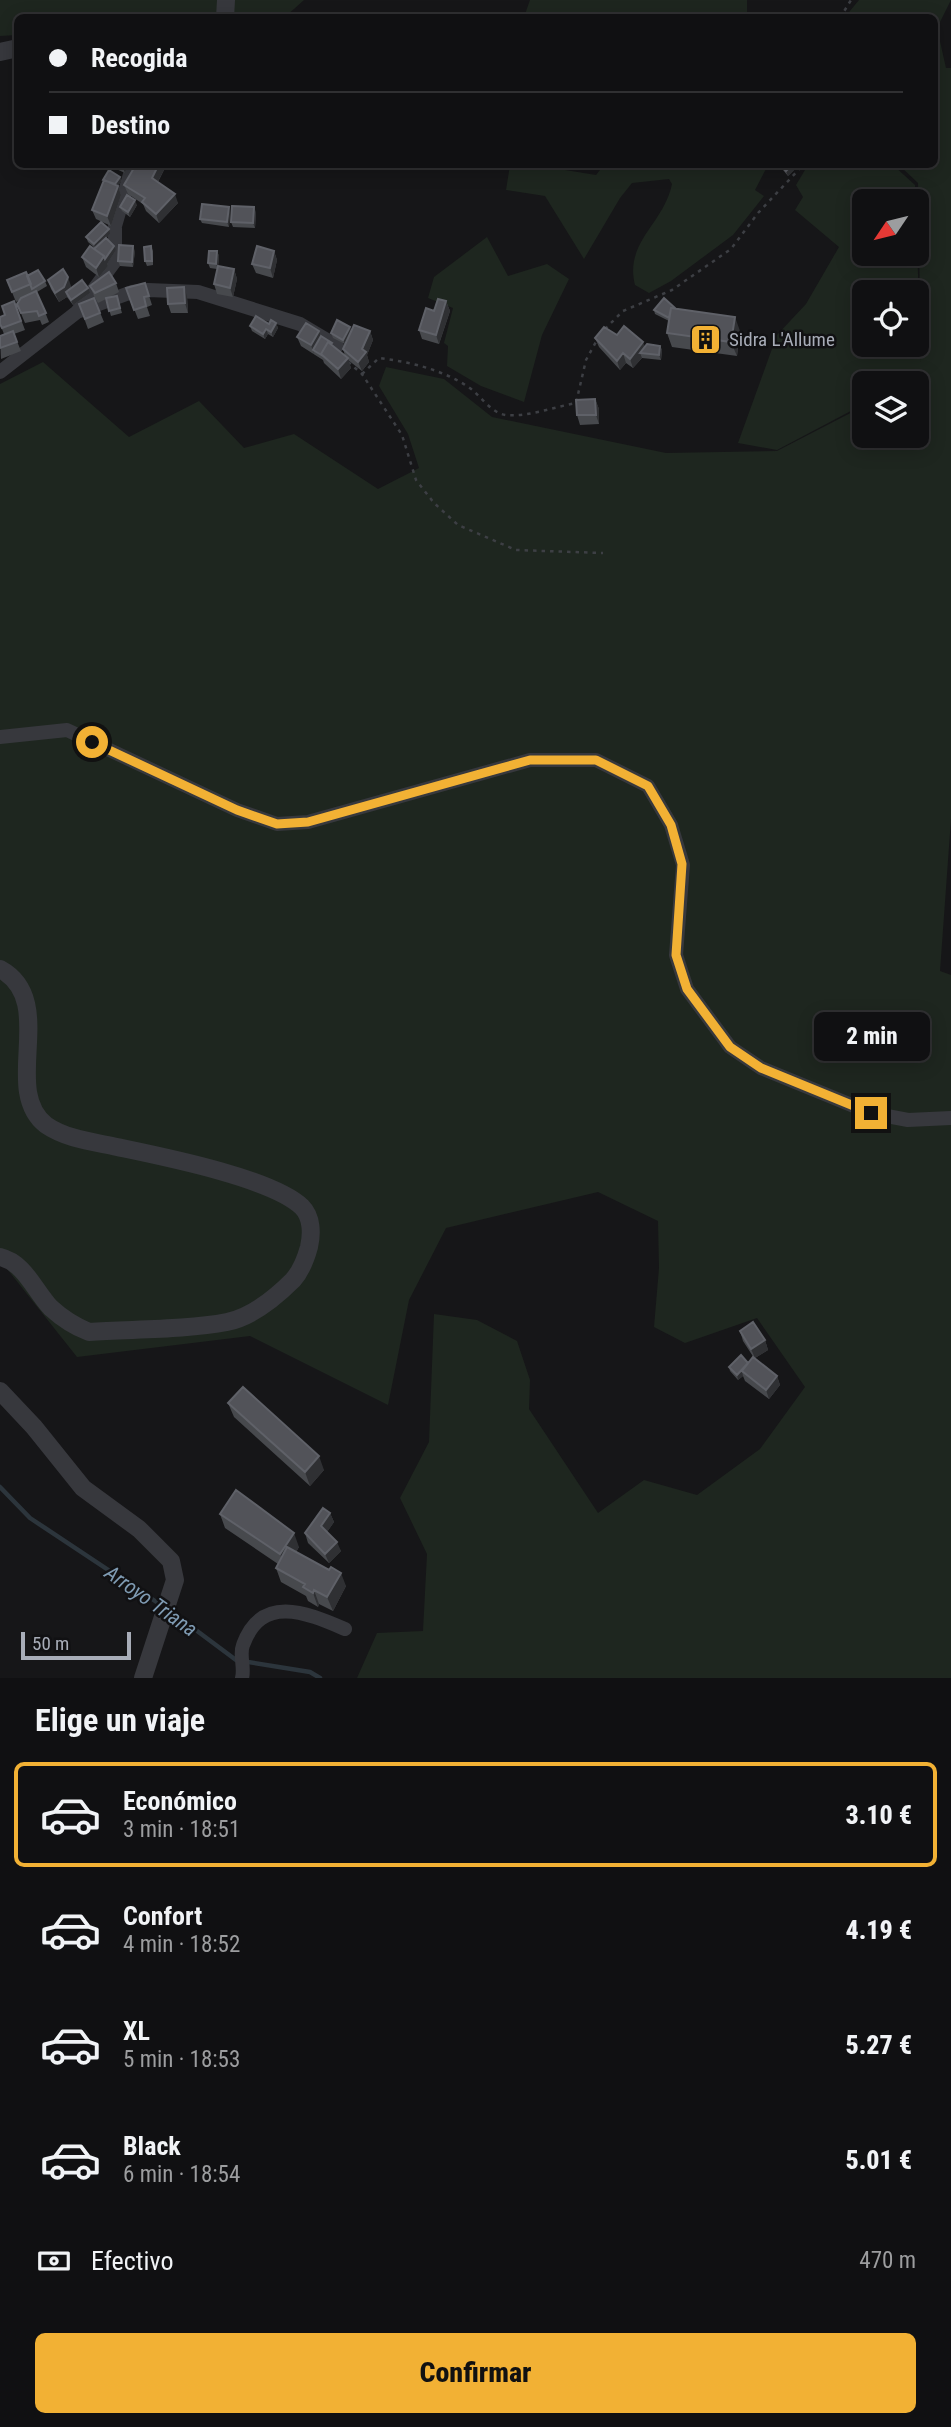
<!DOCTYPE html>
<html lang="es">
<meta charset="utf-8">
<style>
body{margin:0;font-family:"Roboto Condensed",sans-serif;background:#19191b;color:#f1f3f6;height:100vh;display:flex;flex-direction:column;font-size:26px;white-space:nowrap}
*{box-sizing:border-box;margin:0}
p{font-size:23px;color:#9c9d9f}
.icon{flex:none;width:38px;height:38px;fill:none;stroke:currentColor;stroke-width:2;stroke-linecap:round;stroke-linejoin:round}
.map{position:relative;height:1678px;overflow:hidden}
.side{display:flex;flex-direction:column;background:#101012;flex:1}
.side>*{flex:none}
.banner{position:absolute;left:14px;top:14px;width:924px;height:154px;border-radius:10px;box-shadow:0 4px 18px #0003,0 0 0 2px #303032;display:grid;align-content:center;height:154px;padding:0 35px;background:#101012}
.needle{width:46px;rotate:235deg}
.buttons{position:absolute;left:852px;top:189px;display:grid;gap:14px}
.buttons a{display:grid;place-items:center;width:77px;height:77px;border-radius:10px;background:#101012;box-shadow:0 4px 18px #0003,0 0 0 2px #303032;font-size:35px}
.scale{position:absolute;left:21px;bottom:18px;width:110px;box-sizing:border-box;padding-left:7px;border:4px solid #a8adb8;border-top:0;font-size:19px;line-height:24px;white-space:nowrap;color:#a8adb8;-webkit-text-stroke:5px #111113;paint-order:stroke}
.end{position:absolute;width:32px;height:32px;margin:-16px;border:9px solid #f2b134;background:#111;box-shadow:0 0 0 4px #111}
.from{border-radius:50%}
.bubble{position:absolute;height:49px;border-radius:10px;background:#101012;box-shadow:0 4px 18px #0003,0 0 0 2px #303032;font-size:23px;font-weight:800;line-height:49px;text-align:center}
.banner b{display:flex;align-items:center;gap:24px;height:66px;font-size:26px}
.banner b+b{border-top:2px solid #303032}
.banner i{width:18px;height:18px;background:#f1f3f6}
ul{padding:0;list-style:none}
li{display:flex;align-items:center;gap:21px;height:105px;margin:0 14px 10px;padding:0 21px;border:4px solid transparent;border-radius:10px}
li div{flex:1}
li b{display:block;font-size:26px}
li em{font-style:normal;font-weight:800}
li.active{border-color:#f2b134}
li>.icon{width:63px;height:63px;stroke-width:1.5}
h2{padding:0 35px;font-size:32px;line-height:84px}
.pay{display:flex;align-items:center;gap:18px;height:77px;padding:0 35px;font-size:26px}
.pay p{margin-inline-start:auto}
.primary-button{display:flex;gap:14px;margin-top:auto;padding:14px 35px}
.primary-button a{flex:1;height:80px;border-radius:10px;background:#f2b134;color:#111;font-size:28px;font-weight:800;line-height:80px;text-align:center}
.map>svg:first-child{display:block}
</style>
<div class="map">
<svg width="951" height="1678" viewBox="0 0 951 1678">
<rect width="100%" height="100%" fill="#161618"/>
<path fill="#1e261f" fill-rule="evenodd" d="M0,0H304L285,17L18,18L17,35L0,36Z
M530,0H747V17H524Z
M859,0H951L937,28L946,68H951V819L940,971L951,975V1678H357L377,1633L423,1631L427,1554L400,1498L429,1442L434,1314L477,1320L517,1341L530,1380L529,1409L598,1513L644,1480L697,1495L760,1449L805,1387L757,1318L685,1343L654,1327L659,1268L658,1221L598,1192L446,1228L409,1300L388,1405L250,1336L77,1357L0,1260V384L43,362L129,437L199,401L244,448L294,434L378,489L419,468L408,434L379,386L386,367L444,379L492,417L666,453L777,451L864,406V436H917V383H907L921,375L904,383H864V404L777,450L738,443L777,335L806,304L839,247L795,210L803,197L796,185L808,165H893L915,185L916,201H864V254H917V245L921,363L918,183L899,165L934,164V18L845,17ZM864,292H917V345H864Z
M510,165H534L596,175L604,165H768L755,190L764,196L733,235L671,281L649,293L635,285C624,242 664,224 672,184L669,179L632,183L620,198L584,259L545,196L506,190Z
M487,237L508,276L547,264L569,279L542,335L524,402L481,386L447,366L448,346L444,343L453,308L428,298L434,277Z"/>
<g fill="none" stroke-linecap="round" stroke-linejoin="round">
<path stroke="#2c353c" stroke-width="4.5" d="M0,1487L30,1518L161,1605
M169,1610L236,1660L310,1672L320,1678"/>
<path stroke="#3d3f44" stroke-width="2.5" stroke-dasharray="3.5 5" stroke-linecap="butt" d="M840,18L851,0
M605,329L623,311L672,290L731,249L758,213L804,164
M348,362L362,374L402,435L416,480L434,503L458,525L516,550L603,553
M362,374L379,358C410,362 440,369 467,386C480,394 490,413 506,415C528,417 554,407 576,403L586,360L597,340"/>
<path stroke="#37383d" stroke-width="14" d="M77,312L115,261V226L133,164
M0,372L77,312L132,292L148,290L198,292L300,324L337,346
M0,737L67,730L237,810L277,824L308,822L530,760H596L648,786L671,825L683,865L676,955L687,989L730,1047L761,1068L871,1113L908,1120L951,1118
M242,1678C245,1667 239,1655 243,1645C262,1593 307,1613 345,1629"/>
<path stroke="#37383d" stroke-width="18" d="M225,18L226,0
M0,52L18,48
M0,969C59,1001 0,1089 46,1125C66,1139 94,1142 117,1147C160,1156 272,1178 302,1207C312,1217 312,1234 309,1247C306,1258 301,1271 293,1280C276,1297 252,1317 227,1322C186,1330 132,1329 89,1332C74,1326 63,1319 51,1308C34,1290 25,1263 0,1257
M0,1391L34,1427L83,1488L139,1529L171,1561L175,1580L143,1678"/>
</g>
<path fill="#47494d" d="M112,164H128L125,173L114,168Z
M778,164H794L795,169L788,176Z
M130,166H166L158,182L178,203L159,223L146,211L143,204L128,194L124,185L132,171Z
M120,177L121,181L118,186L121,195L111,226L96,219L92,210Z
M137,205L130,217L122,211L120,207Z
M230,212L229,227L202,223L200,219Z
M256,212L255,228L233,227L231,222Z
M110,234L105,239L116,250L107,264L108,266L99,277L86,267L82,257L95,248L88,242L86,237Z
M151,246L153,251V265L147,266L145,261Z
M135,251L133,267L120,266L118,261Z
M217,251L219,256L218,267L234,269L237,279L233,297L217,294L214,284L217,269L210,268L208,263Z
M274,251L277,260L273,278L256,273L252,264Z
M27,277L45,281L47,286L37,292L49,322L42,325L40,320L25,323L17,304L19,300L16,302L7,280Z
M48,280L71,286L70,289L90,293L73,305L67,297L59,302L51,289Z
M116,283L119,292L108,298L117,296L122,313L111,316L106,299L98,303L94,296L90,286Z
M145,283L152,305L147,307L150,316L138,319L126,288Z
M187,296L188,313H171L168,304Z
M94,298L104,322L88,329L79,304Z
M14,301L25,330L14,334L21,351L1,359L0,336L4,334L0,324Z
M446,301L450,311L439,344L422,339L419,330L434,311Z
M675,309L740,331L737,356L672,347L667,333L669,321L655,314L654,310Z
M276,323L278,328L273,337L268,334L265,339L252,331L250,326Z
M319,331L321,336L345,356L343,349L345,344L333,338L331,333L351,331H370L373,340L367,355L369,362L362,371L348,360L351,368L341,379L324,363L323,360L301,346L297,337Z
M617,335L645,347L660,346L662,350L661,360L642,358L633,368L626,363L620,370L599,347L595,338Z
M595,399L599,409V424L580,425L577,415Z
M740,1331L765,1340L768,1350L755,1358L777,1376L780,1385L769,1399L745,1381L743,1376L738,1380L730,1371L729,1367L748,1363L754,1358L743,1341Z
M228,1403L324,1470L310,1486L234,1417Z
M330,1513L334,1522L327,1532L341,1551L329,1563L308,1543L305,1533Z
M220,1514L299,1547L296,1552L346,1586L333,1611L319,1604L318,1607L308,1601L306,1596L281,1582L276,1568L278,1564L225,1528Z"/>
<path fill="#2f3033" d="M124,164H128L125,173L123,168Z
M159,164H166V166L155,187L152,178Z
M794,164L795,169L788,176L786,171Z
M120,177L121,181L118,186L121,195L111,226L107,216L114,186Z
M175,194L178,203L159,223L156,214Z
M135,200L137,205L130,217L128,212Z
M229,207L230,212L229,227L227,222Z
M254,207L256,212L255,228L253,223Z
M109,229L110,234L95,249L94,244Z
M114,246L116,250L107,264L108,266L99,277L96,268Z
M133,246L135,251L133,267L132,262Z
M217,251L219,256L218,269L216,264Z
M274,251L277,260L273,278L270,268Z
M234,269L237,279L233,297L230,288Z
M68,277L71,286L68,296L66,292L67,297L59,302L55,293Z
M184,287L187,296L188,313L185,303Z
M88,288L90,293L73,305L71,300Z
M446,301L450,311L439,344L436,335Z
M735,317L740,331L737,356L731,342Z
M276,323L278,328L273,337L271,332Z
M350,327L352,332L345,344L343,340Z
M266,329L268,334L265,339L263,334Z
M319,331L323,341L313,350L314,355L311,345Z
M370,331L373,340L367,355L369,362L362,371L358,362Z
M643,342L647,351L640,353L642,358L633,368L630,359Z
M660,346L662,350L661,360L659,355Z
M623,353L626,363L620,370L617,361Z
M348,358L351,368L341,379L338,369Z
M595,399L599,409V424L596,415Z
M765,1340L768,1350L755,1358L751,1349Z
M749,1364L742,1371L743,1376L738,1380L737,1375Z
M777,1376L780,1385L769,1399L766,1390Z
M319,1456L324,1470L310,1486L305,1472Z
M330,1513L334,1522L325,1535L321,1526Z
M294,1533L299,1547L285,1568L280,1554Z
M337,1542L341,1551L329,1563L325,1554Z
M341,1573L346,1586L333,1611L327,1597Z
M314,1590L319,1604L318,1607L313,1593Z"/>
<path fill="#525359" stroke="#5f6168" stroke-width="2" d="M114,164H124L123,168Z
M130,164H159L152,178L175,194L156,214L142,202L145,198L124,185L134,168L130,166Z
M780,164H793L786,171Z
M109,170L120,177L115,184L103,180Z
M104,180L118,186L107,216L92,210Z
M127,195L135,200L128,212L120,207Z
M202,204L229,207L227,222L200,219Z
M232,206L254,207L253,223L231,222Z
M101,222L109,229L94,244L86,237Z
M106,238L114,246L105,259L104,256L94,249Z
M119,245L133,246L132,262L118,261Z
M90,246L104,256L96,268L82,257Z
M151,246L152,261H145L144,247Z
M257,246L274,251L270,268L252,264Z
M209,251H217L216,264L208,263Z
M218,266L234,269L230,288L214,284Z
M63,269L68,277L64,287L55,293L48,280Z
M38,270L45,281L32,289L27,276Z
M26,272L31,284L12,292L7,280Z
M109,272L116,283L95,293L90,286Z
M82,280L88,288L71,300L66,292Z
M145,283L149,296L144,297L146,306L134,310L126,288Z
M184,287L185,303L168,304L167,288Z
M36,291L46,313L39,316L37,311L21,313L17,304L21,298Z
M117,296L120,308L109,311L106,298Z
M94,298L100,313L85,319L79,304Z
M664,298L675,308H671L669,318L654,310Z
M438,299L446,301L436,335L419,330L426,308L434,311Z
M14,301L21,321L2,328L0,324V317L5,315L2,306Z
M671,308L735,317L731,342L667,333Z
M256,316L269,324L271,320L276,323L271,332L266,329L263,334L250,326Z
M337,320L350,327L343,340L331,333Z
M306,323L319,331L311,345L297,337Z
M354,325L370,331L362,349L366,352L358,362L343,349Z
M624,326L643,342L630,359L623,353L617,361L595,338L604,327L617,335Z
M13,331L17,342L0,348V336Z
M321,336L332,343L331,344L328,342L321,354L323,356L313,350Z
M328,342L348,358L338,369L321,354Z
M647,344L660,346L659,355L640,353Z
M595,399L596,415H577L576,400Z
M753,1322L765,1340L751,1349L740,1331Z
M741,1355L748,1363L737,1375L729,1367Z
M753,1357L777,1376L766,1390L742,1371Z
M243,1387L319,1456L305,1472L228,1403Z
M236,1490L294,1533L280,1554L220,1514Z
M323,1508L330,1513L321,1526L337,1542L325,1554L305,1533Z
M287,1547L329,1570L331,1567L341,1573L327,1597L314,1590L313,1593L303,1587L305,1584L276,1568Z"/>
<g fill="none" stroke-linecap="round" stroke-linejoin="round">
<path stroke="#f2b134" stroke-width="9" d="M92,742L237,810L277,824L308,822L530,760H596L648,786L671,825L682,864L676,955L687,989L730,1047L761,1068L871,1113"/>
</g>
<defs>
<symbol id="building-square" viewBox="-11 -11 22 22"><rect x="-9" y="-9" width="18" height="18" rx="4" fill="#f2b134" stroke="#111113"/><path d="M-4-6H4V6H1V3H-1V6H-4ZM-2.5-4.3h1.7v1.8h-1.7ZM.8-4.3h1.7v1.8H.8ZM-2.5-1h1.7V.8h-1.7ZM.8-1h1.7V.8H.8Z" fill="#111"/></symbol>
</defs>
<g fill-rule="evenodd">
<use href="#building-square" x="688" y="322" width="35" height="35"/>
</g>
<g text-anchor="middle" stroke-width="5" stroke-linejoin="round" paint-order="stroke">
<g font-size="19" fill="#a8adb8" stroke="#111113" text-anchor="start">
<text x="729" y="346">Sidra L'Allume</text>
</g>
<g font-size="21" font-style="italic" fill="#7f9bb3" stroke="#111113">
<text transform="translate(151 1601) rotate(35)" y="7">Arroyo Triana</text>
</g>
</g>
</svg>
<div class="buttons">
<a><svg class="needle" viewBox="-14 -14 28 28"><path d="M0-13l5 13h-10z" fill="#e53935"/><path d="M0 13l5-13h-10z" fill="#9c9d9f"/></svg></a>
<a><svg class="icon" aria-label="locate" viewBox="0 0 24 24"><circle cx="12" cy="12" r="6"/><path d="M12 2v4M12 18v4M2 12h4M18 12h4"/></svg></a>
<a><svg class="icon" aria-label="layers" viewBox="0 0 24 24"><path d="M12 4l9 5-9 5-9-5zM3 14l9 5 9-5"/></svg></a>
</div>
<div class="scale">50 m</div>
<i class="end from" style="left:92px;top:742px"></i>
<i class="end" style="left:871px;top:1113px"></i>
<div class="bubble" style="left:814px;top:1012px;width:116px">2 min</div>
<div class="banner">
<b><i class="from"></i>Recogida</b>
<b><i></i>Destino</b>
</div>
</div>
<section class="side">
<h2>Elige un viaje</h2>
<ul>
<li class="active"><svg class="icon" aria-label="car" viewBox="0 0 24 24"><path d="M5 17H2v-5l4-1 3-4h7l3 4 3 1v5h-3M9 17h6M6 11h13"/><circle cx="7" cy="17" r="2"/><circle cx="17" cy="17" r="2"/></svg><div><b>Económico</b><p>3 min · 18:51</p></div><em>3.10 €</em></li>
<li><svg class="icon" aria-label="car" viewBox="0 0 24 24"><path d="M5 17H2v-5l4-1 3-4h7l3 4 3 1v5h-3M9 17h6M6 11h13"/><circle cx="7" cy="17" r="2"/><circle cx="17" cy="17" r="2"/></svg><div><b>Confort</b><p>4 min · 18:52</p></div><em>4.19 €</em></li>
<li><svg class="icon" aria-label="car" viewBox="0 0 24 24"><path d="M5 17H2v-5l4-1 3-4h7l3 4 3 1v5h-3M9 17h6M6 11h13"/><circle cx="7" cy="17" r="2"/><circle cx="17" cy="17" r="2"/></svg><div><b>XL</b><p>5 min · 18:53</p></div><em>5.27 €</em></li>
<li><svg class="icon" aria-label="car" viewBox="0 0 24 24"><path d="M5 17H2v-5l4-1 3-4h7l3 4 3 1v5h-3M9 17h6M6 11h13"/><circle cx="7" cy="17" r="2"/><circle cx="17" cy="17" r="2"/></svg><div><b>Black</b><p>6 min · 18:54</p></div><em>5.01 €</em></li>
</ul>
<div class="pay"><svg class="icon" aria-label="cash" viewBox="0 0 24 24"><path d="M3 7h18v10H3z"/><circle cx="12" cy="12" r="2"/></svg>Efectivo<p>470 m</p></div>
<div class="primary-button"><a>Confirmar</a></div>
</section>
